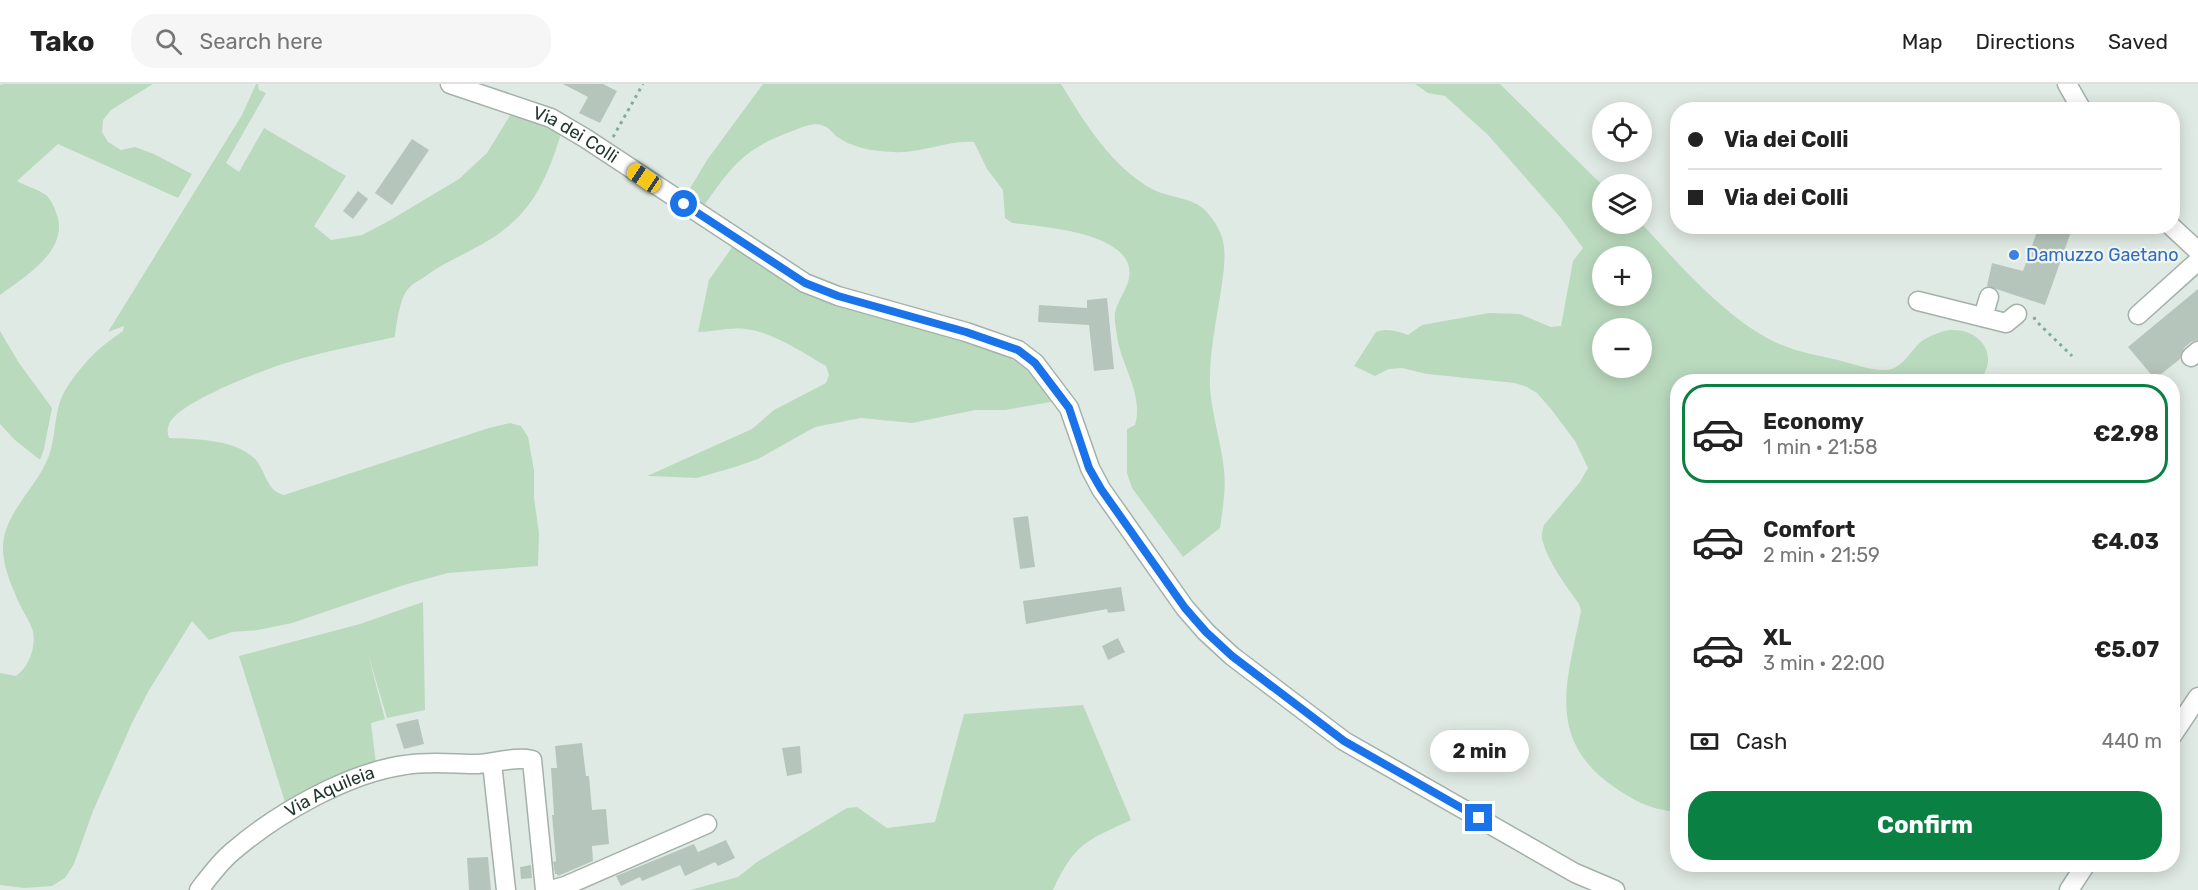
<!DOCTYPE html>
<meta charset="utf-8">
<style>
body{margin:0;font-family:Rubik,sans-serif;background:#f6f6f6;color:#222;height:100vh;display:flex;flex-direction:column;font-size:22px;white-space:nowrap}
*{box-sizing:border-box;margin:0}
p{font-size:20px;color:#767676}
.icon{flex:none;width:33px;height:33px;fill:none;stroke:currentColor;stroke-width:2;stroke-linecap:round;stroke-linejoin:round}
.map{position:relative;flex:1;overflow:hidden}
.panel{position:absolute;left:1670px;top:290px;width:510px;height:498px;display:flex;flex-direction:column;background:#fff;border-radius:24px;box-shadow:0 3px 15px #0003}
.panel>*{flex:none}
.guide{position:absolute;left:1670px;top:18px;width:510px;height:132px;border-radius:24px;box-shadow:0 3px 15px #0003;display:grid;align-content:center;height:132px;padding:0 18px;background:#fff}
.fabs{position:absolute;left:1592px;top:18px;display:grid;gap:12px}
.fabs a{display:grid;place-items:center;width:60px;height:60px;border-radius:50%;background:#fff;box-shadow:0 3px 15px #0003;font-size:30px}
.end{position:absolute;width:27px;height:27px;margin:-14px;border:8px solid #1a73e8;background:#fff;box-shadow:0 0 0 3px #fff}
.from{border-radius:50%}
.bubble{position:absolute;height:42px;border-radius:21px;background:#fff;box-shadow:0 3px 15px #0003;font-size:20px;font-weight:700;line-height:42px;text-align:center}
.car{position:absolute;width:18px;height:36px;margin:-18px -9px;border-radius:8px;box-shadow:0 0 4px 2px #0007;background:linear-gradient(#f5c518 24%,#345 0 40%,#f5c518 0 76%,#345 0 86%,#f5c518 0)}
.guide b{display:flex;align-items:center;gap:21px;height:57px;font-size:22px}
.guide b+b{border-top:2px solid #e0e0e0}
.guide i{width:15px;height:15px;background:#222}
ul{padding:10px 0 0;list-style:none}
li{display:flex;align-items:center;gap:18px;height:99px;margin:0 12px 9px;padding:0 6px;border:3px solid transparent;border-radius:24px}
li div{flex:1}
li b{display:block;font-size:22px}
li em{font-style:normal;font-weight:700}
li.on{border-color:#0b8043}
li>.icon{width:54px;height:54px;stroke-width:1.5}
.pay{display:flex;align-items:center;gap:15px;height:66px;padding:0 18px;font-size:22px}
.pay p{margin-inline-start:auto}
.cta{display:flex;gap:12px;margin-top:auto;padding:12px 18px}
.cta a{flex:1;height:69px;border-radius:24px;background:#0b8043;color:#fff;font-size:24px;font-weight:700;line-height:69px;text-align:center}
header{display:flex;align-items:center;gap:36px;box-sizing:border-box;height:84px;padding:0 30px;background:#fff;border-bottom:2px solid #e0e0e0}
header strong{font-size:28px}
nav{display:flex;gap:33px;margin-inline-start:auto;font-size:21px}
.search{width:420px;height:54px;background:#f6f6f6;display:flex;align-items:center;gap:15px;box-sizing:border-box;padding:0 21px;border-radius:24px;color:#767676;font-size:22px}
.map>svg:first-child{display:block}
</style>
<header>
<strong>Tako</strong>
<div class="search"><svg class="icon" aria-label="search" viewBox="0 0 24 24"><circle cx="10" cy="10" r="6"/><path d="M15 15l6 6"/></svg>Search here</div>
<nav><a>Map</a><a>Directions</a><a>Saved</a></nav>
</header>
<div class="map">
<svg width="2198" height="806" viewBox="0 0 2198 806">
<rect width="100%" height="100%" fill="#e0eae4"/>
<path fill="#badabe" fill-rule="evenodd" d="M3,0H153L111,26L103,36L102,48L108,58L121,66L135,63L154,70L192,90L178,114L58,60L17,97C25,102 38,105 46,111C51,115 55,125 57,131C69,167 24,193 0,211V1Z
M256,0H258L259,6L266,9L226,79L239,88L264,44L346,92L314,142L331,156L362,151L387,138L459,95L487,69L512,28L561,50C550,85 537,120 506,144C481,165 449,174 423,194C418,197 412,200 408,205C400,214 396,241 395,253C358,261 322,268 286,279C260,287 192,314 174,333C168,339 166,346 169,354C194,355 236,355 255,375C266,387 266,407 284,411L489,344L510,339L521,342L528,353L534,386V414L539,449L538,482L448,489L404,501L292,539L258,546L232,548L209,556L192,537L148,608L132,639L93,727L74,780L65,794L52,802L25,804L0,801V589L16,592C29,583 36,563 33,548C31,539 25,531 21,523C13,506 4,486 3,467C1,428 42,401 51,365C57,342 54,321 69,300C85,277 100,262 123,247L124,242L108,248L242,31Z
M763,0H1061C1085,39 1111,82 1152,105C1169,114 1193,113 1206,127C1215,137 1223,150 1224,163C1226,180 1222,197 1220,213C1215,243 1209,273 1210,304C1212,331 1221,358 1224,385C1226,405 1223,424 1220,444L1183,473L1132,404L1127,389V345L1135,341C1144,310 1121,282 1117,252C1116,245 1114,235 1115,229C1117,217 1127,206 1129,194C1137,148 1041,143 1012,139L1005,134L1003,106L987,85L974,58C948,56 921,70 893,68C873,67 852,64 836,52C833,49 830,45 826,43C816,37 805,42 795,46C745,64 733,80 703,123L686,111L707,76Z
M1415,0H1500L1602,101V140L1641,139C1677,178 1722,230 1769,255C1789,266 1816,271 1838,276C1854,280 1872,287 1887,286C1905,284 1912,262 1925,255C1931,251 1945,246 1951,246C1982,245 2000,273 1979,297H1677V728C1650,725 1636,718 1614,703C1545,655 1567,597 1581,527L1579,520C1566,501 1548,479 1542,455C1541,450 1543,445 1544,441L1580,398L1588,384L1575,357L1551,325L1537,309L1527,303L1515,299L1427,290L1402,284L1389,285L1375,292L1354,282L1376,248C1388,244 1397,247 1408,251L1422,241L1489,229L1520,230L1551,243L1561,242L1573,177L1583,164L1560,133L1488,51L1445,12L1428,9ZM1602,172H1641V212H1602ZM1602,244H1641V284H1602Z
M733,162L796,199L865,230L957,254L1007,272L1025,284L1056,317L1005,326H975L912,339L861,334L815,343L758,375L735,383L697,394L647,392L752,345L774,326L826,299L829,291L826,282C802,268 773,248 745,245C729,243 714,248 698,248L709,196Z
M0,247L19,279L52,324L44,365L40,376L15,356L0,340Z
M423,518L425,626L387,634L368,570L385,635L371,639L376,680L285,718L239,572L360,540Z
M1083,621L1131,736C1086,757 1075,759 1053,806H690L738,793L757,778L847,724L857,723L887,744L935,738L964,630Z"/>
<path fill="#b6c5bc" d="M563,0H603L617,7L600,39L579,29L588,13Z
M412,55L429,66L392,121L375,109Z
M358,107L368,115L353,135L343,127Z
M2039,142H2065L2072,145L2045,221L1987,202L1992,179L2023,187Z
M2198,205V256L2191,258L2184,264L2180,275L2155,295L2128,263Z
M1107,214L1114,285L1094,287L1089,241L1038,238L1039,221L1087,224V216Z
M1028,432L1035,483L1020,485L1013,434Z
M1121,503L1125,527L1108,529L1107,525L1026,540L1023,517Z
M1118,554L1125,568L1108,576L1102,562Z
M418,635L424,660L404,665L396,640Z
M582,659L586,692H589L592,726L606,725L609,760L592,762L593,777L558,792L557,790H555L553,778L556,777L552,731H554L551,684H557L555,662Z
M800,662L802,689L787,692L782,664Z
M726,756L735,774L718,782L715,778L685,792L680,781L642,797L640,793L621,802L616,792L694,760L698,768Z
M488,773L491,806H469L467,774Z
M531,781L532,794L521,795L520,783Z"/>
<g fill="none" stroke-linecap="round" stroke-linejoin="round">
<defs>
<g id="minor">
<path id="s1" d="M450,0L551,34L585,54L805,199L838,212L966,248L1018,266L1035,279L1069,324L1090,384L1101,405L1185,524L1206,548L1232,572L1344,657L1575,789L1615,806"/>
<path d="M2067,0L2082,26"/>
<path d="M2171,142L2198,167"/>
<path d="M1918,217L2006,239L2017,230"/>
<path d="M2138,231L2198,177"/>
<path d="M1983,233L1989,213"/>
<path d="M2191,273L2198,267"/>
<path d="M2172,652L2198,613"/>
<path d="M492,679L506,806"/>
<path id="s2" d="M199,806C209,793 219,779 232,768C276,730 347,689 405,681C429,677 454,680 478,680C496,679 515,672 532,676L545,806"/>
<path d="M551,806L565,802L707,740"/>
<path d="M2069,806L2086,780"/>
</g>
</defs>
<use href="#minor" stroke="#a3b1aa" stroke-width="21"/>
<path stroke="#82ac98" stroke-width="3" stroke-dasharray="3 4.5" stroke-linecap="butt" d="M613,53L643,0
M2034,233L2035,236L2072,272"/>
<use href="#minor" stroke="#fff" stroke-width="18"/>
</g>
<g fill="none" stroke-linecap="round" stroke-linejoin="round">
<path stroke="#1a73e8" stroke-width="8" d="M684,120L805,199L838,212L966,248L1018,266L1035,279L1069,324L1089,384L1101,405L1185,524L1206,548L1232,572L1344,657L1479,734"/>
</g>
<circle fill="#3f7fe0" stroke="#f0f7f3" stroke-width="2" cx="2014" cy="171" r="6"/>
<g text-anchor="middle" stroke-width="4.5" stroke-linejoin="round" paint-order="stroke">
<g font-size="18" fill="#22392f" stroke="#f0f7f3">
<text dy="6" stroke="none"><textPath href="#s1" startOffset="136">Via dei Colli</textPath></text>
<text dy="6" stroke="none"><textPath href="#s2" startOffset="166">Via Aquileia</textPath></text>
</g>
<g font-size="18" fill="#366cbe" stroke="#f0f7f3" text-anchor="start">
<text x="2026" y="177">Damuzzo Gaetano</text>
</g>
</g>
</svg>
<div class="fabs">
<a><svg class="icon" aria-label="locate" viewBox="0 0 24 24"><circle cx="12" cy="12" r="6"/><path d="M12 2v4M12 18v4M2 12h4M18 12h4"/></svg></a>
<a><svg class="icon" aria-label="layers" viewBox="0 0 24 24"><path d="M12 4l9 5-9 5-9-5zM3 14l9 5 9-5"/></svg></a>
<a>+</a>
<a>−</a>
</div>
<i class="end from" style="left:684px;top:120px"></i>
<i class="end" style="left:1479px;top:734px"></i>
<div class="bubble" style="left:1430px;top:646px;width:99px">2 min</div>
<i class="car" style="left:644px;top:94px;rotate:304deg"></i>
<div class="guide">
<b><i class="from"></i>Via dei Colli</b>
<b><i></i>Via dei Colli</b>
</div>
<section class="panel">
<ul>
<li class="on"><svg class="icon" aria-label="car" viewBox="0 0 24 24"><path d="M5 17H2v-5l4-1 3-4h7l3 4 3 1v5h-3M9 17h6M6 11h13"/><circle cx="7" cy="17" r="2"/><circle cx="17" cy="17" r="2"/></svg><div><b>Economy</b><p>1 min · 21:58</p></div><em>€2.98</em></li>
<li><svg class="icon" aria-label="car" viewBox="0 0 24 24"><path d="M5 17H2v-5l4-1 3-4h7l3 4 3 1v5h-3M9 17h6M6 11h13"/><circle cx="7" cy="17" r="2"/><circle cx="17" cy="17" r="2"/></svg><div><b>Comfort</b><p>2 min · 21:59</p></div><em>€4.03</em></li>
<li><svg class="icon" aria-label="car" viewBox="0 0 24 24"><path d="M5 17H2v-5l4-1 3-4h7l3 4 3 1v5h-3M9 17h6M6 11h13"/><circle cx="7" cy="17" r="2"/><circle cx="17" cy="17" r="2"/></svg><div><b>XL</b><p>3 min · 22:00</p></div><em>€5.07</em></li>
</ul>
<div class="pay"><svg class="icon" aria-label="cash" viewBox="0 0 24 24"><path d="M3 7h18v10H3z"/><circle cx="12" cy="12" r="2"/></svg>Cash<p>440 m</p></div>
<div class="cta"><a>Confirm</a></div>
</section>
</div>
